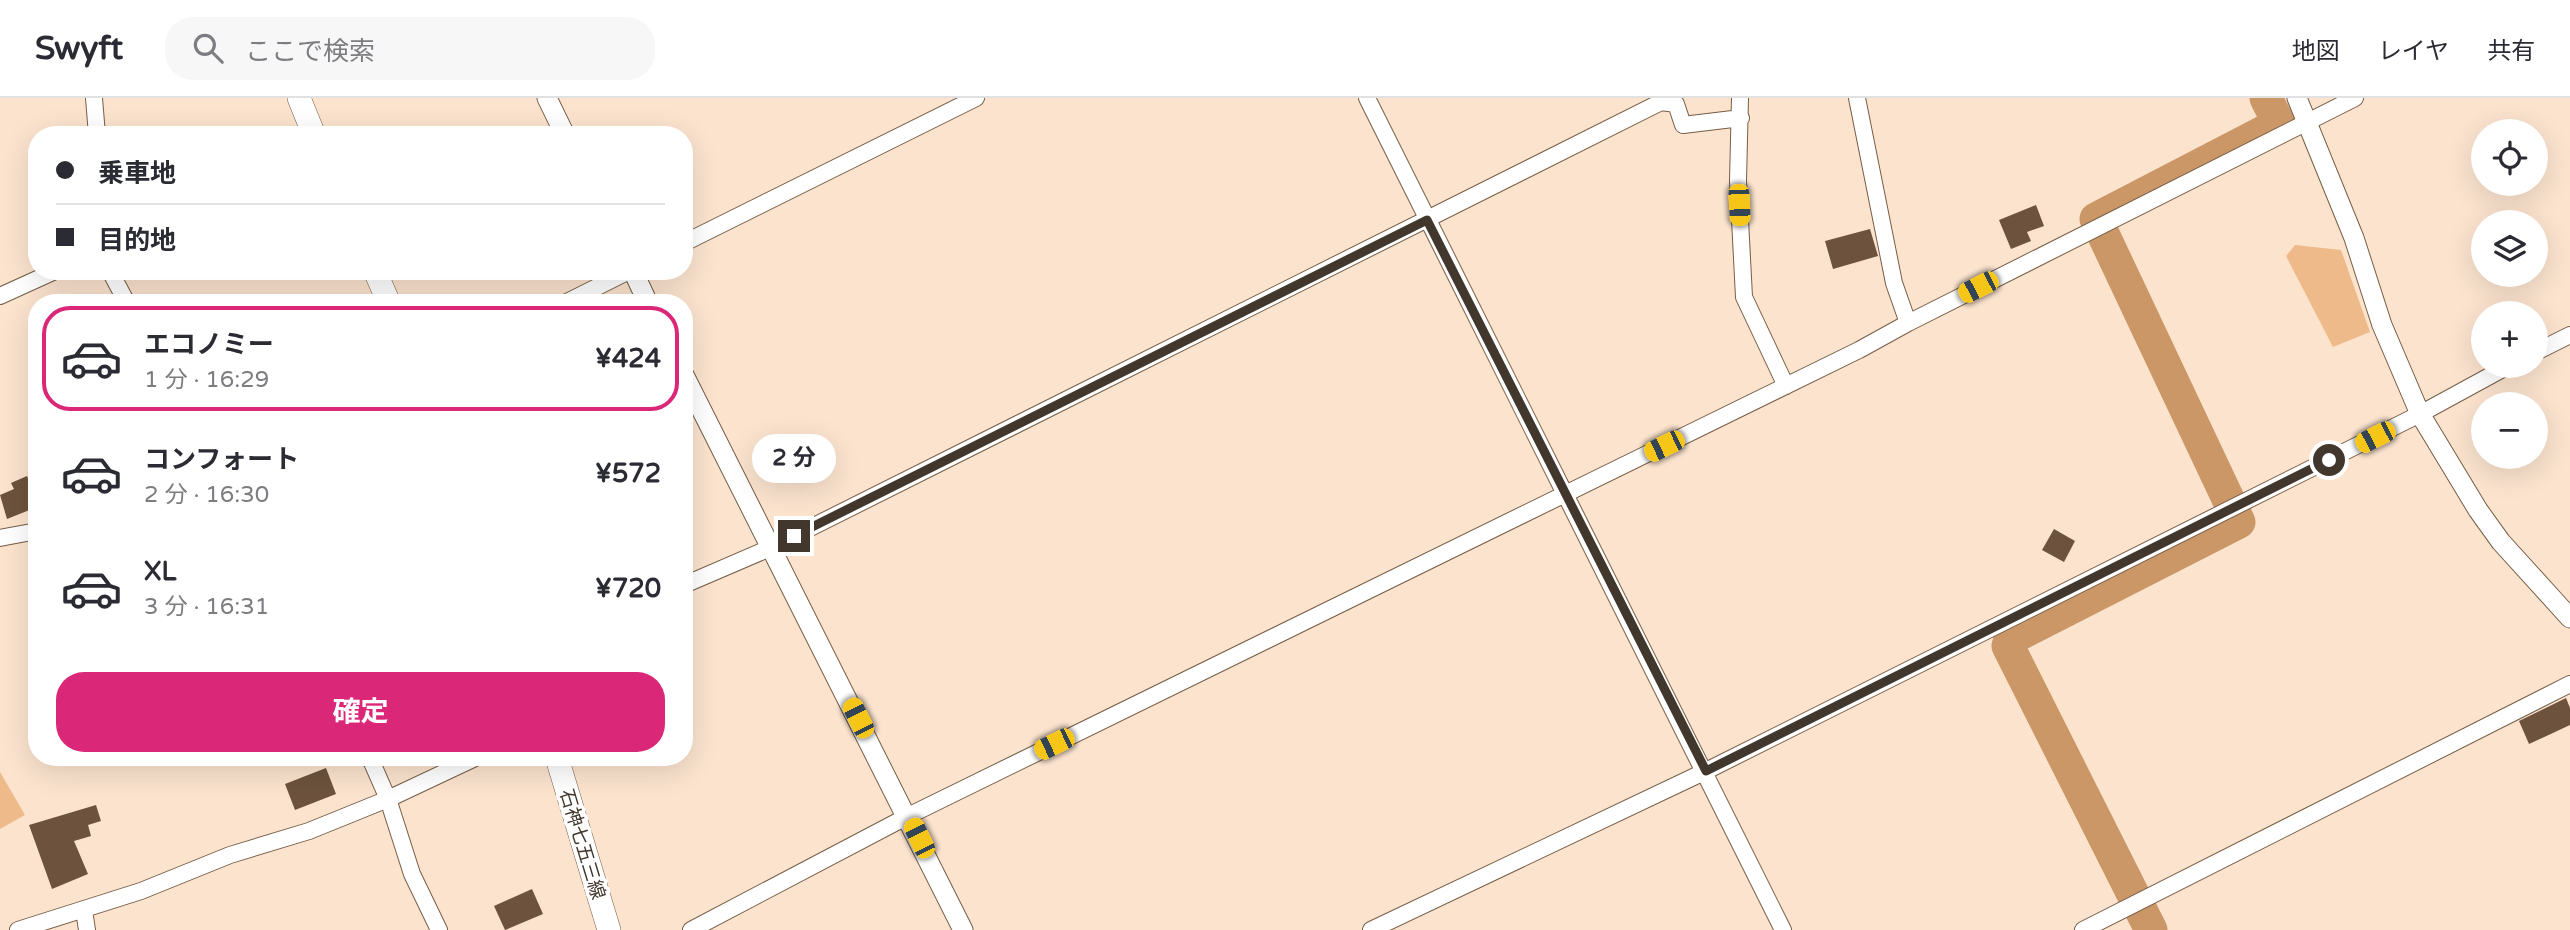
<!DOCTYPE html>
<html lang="ja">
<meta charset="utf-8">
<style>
body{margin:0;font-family:"Varela Round","Noto Sans JP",sans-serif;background:#f7f7f7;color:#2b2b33;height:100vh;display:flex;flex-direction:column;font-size:26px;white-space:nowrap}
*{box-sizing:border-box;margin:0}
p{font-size:23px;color:#7c7c81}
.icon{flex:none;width:38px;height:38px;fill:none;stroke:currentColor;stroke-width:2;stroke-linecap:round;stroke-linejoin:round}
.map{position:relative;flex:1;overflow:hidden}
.side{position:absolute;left:28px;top:196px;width:665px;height:472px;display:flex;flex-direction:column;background:#fff;border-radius:28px;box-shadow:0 7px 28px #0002}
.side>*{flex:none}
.guide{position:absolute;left:28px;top:28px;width:665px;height:154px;border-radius:28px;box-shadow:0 7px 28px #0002;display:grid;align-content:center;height:154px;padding:0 28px;background:#fff}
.tools{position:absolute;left:2471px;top:21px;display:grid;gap:14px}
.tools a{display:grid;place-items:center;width:77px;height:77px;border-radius:50%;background:#fff;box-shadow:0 7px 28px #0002;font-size:35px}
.end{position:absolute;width:32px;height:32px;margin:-16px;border:9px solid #42372c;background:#fff;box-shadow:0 0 0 4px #fff}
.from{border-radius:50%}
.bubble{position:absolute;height:49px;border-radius:24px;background:#fff;box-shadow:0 7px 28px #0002;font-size:23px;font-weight:700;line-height:49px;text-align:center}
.car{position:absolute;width:21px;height:42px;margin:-21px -10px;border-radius:9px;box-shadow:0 0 5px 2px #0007;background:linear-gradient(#f5c518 24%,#345 0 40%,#f5c518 0 76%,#345 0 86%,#f5c518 0)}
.guide b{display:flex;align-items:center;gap:24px;height:66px;font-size:26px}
.guide b+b{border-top:2px solid #e1e1e2}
.guide i{width:18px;height:18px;background:#2b2b33}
ul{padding:12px 0 0;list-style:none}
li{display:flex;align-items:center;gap:21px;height:105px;margin:0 14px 10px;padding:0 14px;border:4px solid transparent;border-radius:28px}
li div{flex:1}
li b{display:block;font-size:26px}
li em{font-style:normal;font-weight:700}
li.selected{border-color:#db2777}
li>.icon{width:63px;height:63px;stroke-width:1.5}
.action{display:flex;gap:14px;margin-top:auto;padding:14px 28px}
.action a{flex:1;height:80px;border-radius:28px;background:#db2777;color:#fff;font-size:28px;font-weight:700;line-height:80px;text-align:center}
header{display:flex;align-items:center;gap:42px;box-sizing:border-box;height:98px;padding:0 35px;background:#fff;border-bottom:2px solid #e1e1e2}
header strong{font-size:33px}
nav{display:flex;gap:38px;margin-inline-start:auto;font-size:24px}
.search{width:490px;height:63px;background:#f7f7f7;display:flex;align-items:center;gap:18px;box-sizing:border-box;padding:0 24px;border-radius:28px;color:#7c7c81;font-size:26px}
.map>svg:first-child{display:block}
</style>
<header>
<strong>Swyft</strong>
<div class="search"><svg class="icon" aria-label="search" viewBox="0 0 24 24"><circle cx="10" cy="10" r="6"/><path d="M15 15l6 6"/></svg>ここで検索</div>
<nav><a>地図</a><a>レイヤ</a><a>共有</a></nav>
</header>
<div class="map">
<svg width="2570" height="832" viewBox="0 0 2570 832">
<rect width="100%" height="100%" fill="#fbe3ce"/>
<path fill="#eeba8a" d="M2295,147L2341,152L2370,234L2333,249L2286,158Z
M0,674L25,717L0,731Z"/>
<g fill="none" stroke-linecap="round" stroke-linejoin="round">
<path stroke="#cc9766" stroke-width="33" d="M2151,832L2008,548L2010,541L2239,424L2096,121L2279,26L2266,0"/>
</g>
<path fill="#6d533d" d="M2036,107L2044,128L2027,134L2031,143L2011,151L1999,122Z
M1870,131L1878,158L1833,171L1825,143Z
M27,378L30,385L37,382V409L7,421L0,397L14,391L11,385Z
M2054,431L2075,443L2064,464L2042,452Z
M2566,600L2570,610V627L2529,646L2519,623Z
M326,670L336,696L295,712L285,686Z
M96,707L101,723L88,727L91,738L74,743L88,776L52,791L29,727Z
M532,791L543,816L505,832L494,808Z"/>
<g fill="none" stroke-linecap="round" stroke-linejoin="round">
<defs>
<path id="minor" d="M94,0L97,37
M1367,0L1783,832
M1740,0L1738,83L1744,199L1786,288
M1857,0L1894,185L1908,225
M684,145L976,0
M110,173L127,205
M0,198L55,173
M565,205L629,173
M2536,254L2570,237
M0,440L37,433
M684,487L770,450L1661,4L1676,6L1683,27L1741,20
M370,660L388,701L412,776L439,832
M84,812L87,832
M18,832L141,793L230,757L309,733L388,701L475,660
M691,832L908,718L1859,252L1908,225L2355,0
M1371,832L1706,673L2420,316L2508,268
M2083,832L2570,586"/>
<path id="tertiary" d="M547,0L565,37
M2297,0L2354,140L2382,227L2420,316L2478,412L2501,444L2570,520
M633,173L648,205
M684,277L963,832"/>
<path id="secondary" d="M299,0L314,37
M375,173L389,205
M557,660L609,832"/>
</defs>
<use href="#minor" stroke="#765d45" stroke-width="18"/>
<use href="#tertiary" stroke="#765d45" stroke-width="21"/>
<use href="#secondary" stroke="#765d45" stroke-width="24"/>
<use href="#minor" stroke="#fff" stroke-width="16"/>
<use href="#tertiary" stroke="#fff" stroke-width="19"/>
<use href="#secondary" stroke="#fff" stroke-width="23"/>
</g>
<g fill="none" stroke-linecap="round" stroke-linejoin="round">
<path stroke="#42372c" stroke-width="9" d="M794,438L1427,122L1706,673L2329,362"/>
</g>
<g text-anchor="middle" stroke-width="7" stroke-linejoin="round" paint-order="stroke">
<g font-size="19" fill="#42372c" stroke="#fff">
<text transform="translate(583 746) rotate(73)" y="7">石神七五三線</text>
</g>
</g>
</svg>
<div class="tools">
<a><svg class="icon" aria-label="locate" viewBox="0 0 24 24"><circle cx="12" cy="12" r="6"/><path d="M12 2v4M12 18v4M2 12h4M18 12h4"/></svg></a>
<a><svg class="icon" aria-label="layers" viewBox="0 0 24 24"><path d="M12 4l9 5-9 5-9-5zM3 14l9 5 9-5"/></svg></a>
<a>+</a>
<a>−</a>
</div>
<i class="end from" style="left:2329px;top:362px"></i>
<i class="end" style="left:794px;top:438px"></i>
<div class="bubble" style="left:752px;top:336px;width:84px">2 分</div>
<i class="car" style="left:1739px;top:107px;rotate:177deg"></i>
<i class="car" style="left:1978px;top:189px;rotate:243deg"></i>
<i class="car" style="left:2375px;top:339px;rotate:243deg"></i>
<i class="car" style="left:1664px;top:348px;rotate:244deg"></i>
<i class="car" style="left:858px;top:620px;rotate:333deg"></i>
<i class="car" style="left:1054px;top:646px;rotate:244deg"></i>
<i class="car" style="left:919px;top:740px;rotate:334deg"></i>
<div class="guide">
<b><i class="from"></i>乗車地</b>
<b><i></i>目的地</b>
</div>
<section class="side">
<ul>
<li class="selected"><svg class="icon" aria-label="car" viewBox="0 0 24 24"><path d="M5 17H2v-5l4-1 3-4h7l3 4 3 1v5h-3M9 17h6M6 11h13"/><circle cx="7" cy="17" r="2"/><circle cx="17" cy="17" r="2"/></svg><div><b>エコノミー</b><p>1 分 · 16:29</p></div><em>¥424</em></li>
<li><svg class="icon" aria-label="car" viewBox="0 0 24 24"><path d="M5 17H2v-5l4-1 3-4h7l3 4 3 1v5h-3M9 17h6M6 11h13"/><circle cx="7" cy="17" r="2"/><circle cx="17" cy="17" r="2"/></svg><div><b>コンフォート</b><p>2 分 · 16:30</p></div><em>¥572</em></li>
<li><svg class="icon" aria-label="car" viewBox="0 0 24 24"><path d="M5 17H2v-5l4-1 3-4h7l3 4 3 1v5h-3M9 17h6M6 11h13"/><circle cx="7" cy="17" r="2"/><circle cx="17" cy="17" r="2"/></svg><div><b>XL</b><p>3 分 · 16:31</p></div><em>¥720</em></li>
</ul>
<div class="action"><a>確定</a></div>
</section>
</div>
